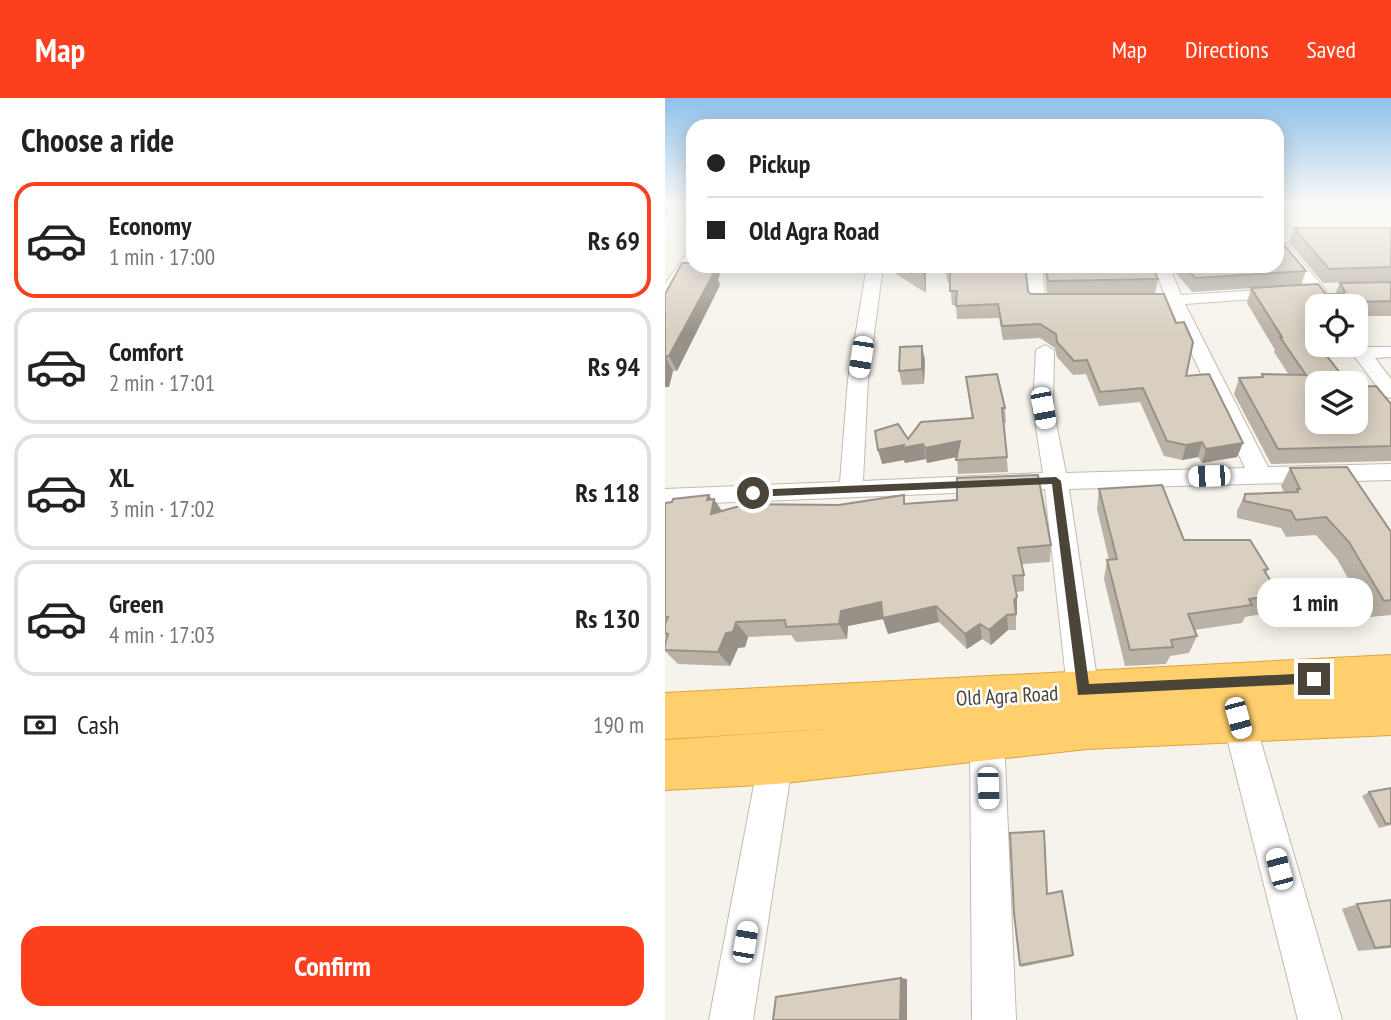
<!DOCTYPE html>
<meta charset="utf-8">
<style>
body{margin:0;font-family:"PT Sans Narrow",sans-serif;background:#f2f2f2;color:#222;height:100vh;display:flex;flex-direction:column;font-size:26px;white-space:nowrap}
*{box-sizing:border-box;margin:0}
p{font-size:23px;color:#767676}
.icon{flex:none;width:38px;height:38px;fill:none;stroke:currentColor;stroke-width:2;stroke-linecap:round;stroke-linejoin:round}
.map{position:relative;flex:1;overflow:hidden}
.sheet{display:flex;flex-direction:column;background:#fff;width:665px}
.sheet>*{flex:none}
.banner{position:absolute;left:21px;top:21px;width:598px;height:154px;border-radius:21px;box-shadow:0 4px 18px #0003;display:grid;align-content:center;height:154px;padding:0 21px;background:#fff}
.controls{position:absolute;left:640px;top:196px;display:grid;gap:14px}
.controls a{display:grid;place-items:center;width:63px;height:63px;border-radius:14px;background:#fff;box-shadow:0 4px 18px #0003;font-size:35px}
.end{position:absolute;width:32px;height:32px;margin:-16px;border:9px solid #4b4439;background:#fff;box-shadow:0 0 0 4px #fff}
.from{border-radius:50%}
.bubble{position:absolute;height:49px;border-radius:21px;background:#fff;box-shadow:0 4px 18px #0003;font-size:23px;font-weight:600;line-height:49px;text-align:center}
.car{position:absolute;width:21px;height:42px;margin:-21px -10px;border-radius:9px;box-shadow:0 0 5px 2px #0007;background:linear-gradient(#fff 24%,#345 0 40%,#fff 0 76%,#345 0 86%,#fff 0)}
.banner b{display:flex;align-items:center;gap:24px;height:66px;font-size:26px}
.banner b+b{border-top:2px solid #e0e0e0}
.banner i{width:18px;height:18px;background:#222}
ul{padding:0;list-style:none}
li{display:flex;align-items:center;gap:21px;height:116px;margin:0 14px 10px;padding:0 7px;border:4px solid #e0e0e0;border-radius:21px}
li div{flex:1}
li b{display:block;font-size:26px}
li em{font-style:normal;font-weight:600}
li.current{border-color:#fc3f1d}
li>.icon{width:63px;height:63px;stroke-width:1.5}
h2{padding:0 21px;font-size:32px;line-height:84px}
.pay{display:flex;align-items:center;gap:18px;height:77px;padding:0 21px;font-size:26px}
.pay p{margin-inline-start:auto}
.primary-button{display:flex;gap:14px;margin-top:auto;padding:14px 21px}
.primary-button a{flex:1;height:80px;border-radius:21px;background:#fc3f1d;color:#fff;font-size:28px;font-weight:600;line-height:80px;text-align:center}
header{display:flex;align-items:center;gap:42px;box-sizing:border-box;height:98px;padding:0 35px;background:#fc3f1d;color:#fff}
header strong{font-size:33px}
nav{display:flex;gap:38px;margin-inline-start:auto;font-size:24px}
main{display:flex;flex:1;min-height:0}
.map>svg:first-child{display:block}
</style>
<header>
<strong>Map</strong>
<nav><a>Map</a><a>Directions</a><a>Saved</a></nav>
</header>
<main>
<section class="sheet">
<h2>Choose a ride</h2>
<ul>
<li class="current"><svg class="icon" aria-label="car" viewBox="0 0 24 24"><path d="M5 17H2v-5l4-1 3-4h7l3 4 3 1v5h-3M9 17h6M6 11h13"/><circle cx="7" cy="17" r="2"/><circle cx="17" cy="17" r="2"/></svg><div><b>Economy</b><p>1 min · 17:00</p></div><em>Rs 69</em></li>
<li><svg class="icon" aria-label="car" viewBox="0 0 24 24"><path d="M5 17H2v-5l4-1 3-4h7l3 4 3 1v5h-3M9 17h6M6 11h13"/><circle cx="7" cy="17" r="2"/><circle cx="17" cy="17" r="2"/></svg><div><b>Comfort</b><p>2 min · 17:01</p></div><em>Rs 94</em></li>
<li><svg class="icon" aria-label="car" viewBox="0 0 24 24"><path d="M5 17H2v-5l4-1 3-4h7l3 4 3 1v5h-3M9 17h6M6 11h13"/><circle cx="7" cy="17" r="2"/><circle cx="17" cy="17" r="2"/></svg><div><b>XL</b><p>3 min · 17:02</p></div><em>Rs 118</em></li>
<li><svg class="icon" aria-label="car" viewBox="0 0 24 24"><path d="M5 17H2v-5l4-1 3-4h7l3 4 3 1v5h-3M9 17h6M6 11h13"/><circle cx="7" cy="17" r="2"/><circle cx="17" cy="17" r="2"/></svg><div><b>Green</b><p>4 min · 17:03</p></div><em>Rs 130</em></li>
</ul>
<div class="pay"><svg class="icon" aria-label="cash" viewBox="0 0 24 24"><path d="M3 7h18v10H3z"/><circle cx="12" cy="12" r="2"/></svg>Cash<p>190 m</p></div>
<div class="primary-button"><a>Confirm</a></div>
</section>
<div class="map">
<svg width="726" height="922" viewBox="0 0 726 922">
<rect width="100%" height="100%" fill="#f6f3ec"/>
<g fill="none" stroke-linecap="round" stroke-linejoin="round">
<defs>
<path id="street" d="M0,107H18L16,110L0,112Z
M617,145L622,146L659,190L661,193L659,196L520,206L603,369L726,366V382L404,391L436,608L431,619L420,623L409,619L404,608L380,391L0,407V391L175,384L183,281L202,168H218L203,281L198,383L378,375L368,310L371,252L380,247L389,252L388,310L401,375L580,370L504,207L487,205L485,202L487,199L500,197L488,168H504L516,197L641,189L612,153V146Z
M28,153V168L6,201L0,203V186L23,154Z
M361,168H377L380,199L404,200L406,203L404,206L366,207Z
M691,242L701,249H726V259L710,260L726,281V300L719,298L681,247H691Z
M573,605L584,609L589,620L677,922H633L557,620L562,609Z
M322,622L334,627L339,638L351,922H307L305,638L310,627Z
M111,644L123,649L128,661L88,922H44L94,661L99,649Z"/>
<path id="highway" d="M726,557V637L422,651L111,686L0,692V642L163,631L0,641V595Z"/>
</defs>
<use href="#street" stroke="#c2bbae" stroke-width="2"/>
<use href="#highway" stroke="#e0a43c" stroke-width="2"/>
<use href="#street" fill="#fff" fill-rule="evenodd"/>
<use href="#highway" fill="#ffcf6e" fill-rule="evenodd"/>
</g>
<path fill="#bab2a6" d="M629,130H726V183L658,185L624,144Z
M614,141L641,173L636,187L527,194L505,168H612Z
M230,168H261V195L231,176Z
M279,168H360L363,194L366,196H382L379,168H487L493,181L490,195L407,196L521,278L578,345L572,359L537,365L533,359L517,362L499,358L475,304L434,308L421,276L408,277L392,259L390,250L375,240L338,242L334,220L292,221L291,207H287L285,185H283Z
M55,177L53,181L55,187L12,273H8L4,289H0V196Z
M726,184V218H691V208H653V247H682L676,257H661L653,285L726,306V363L606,366L569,296L574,280L596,279L597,276L624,277L609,254L610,252L582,205L586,190L670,196L675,185Z
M260,262L259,286L237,287L234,273Z
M301,279L340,310L341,325H339L343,374L293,376L292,359L262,365L261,361L240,365L239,362L217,366L243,341L307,320Z
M625,370L726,434V517L705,519L672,461L651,437L621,439L616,430L572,420V413L580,396L619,394L616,388Z
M434,391L519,442L603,471L601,475L614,497L603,515L580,519L577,525L529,532L532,538L524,555L505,558L501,566L460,568L439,481L442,462H444L432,411Z
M49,401L57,413L174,407L241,406L386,447L385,464L357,466L359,477V493L351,494L352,515L351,516V532H343L326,547L317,541L302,551L274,524L223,536L218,521L183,528L182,541L131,544L126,537L83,539L80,549L73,550L65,568L13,566L0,553L1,540L0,539V405Z
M726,690V727L714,730L697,698L704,694Z
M382,796L408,857L406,859L356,869L349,815Z
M726,802V850L693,853L677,811L692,806Z"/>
<path fill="#979187" d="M0,107H1L4,114L0,121Z
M47,168H51L55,177L53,181L55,187L12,273L4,258Z
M258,168H261V195L258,175Z
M257,248L260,262L259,286L257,271Z
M0,258L8,273L4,289H0Z
M295,343L296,358L262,365L260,350Z
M537,344L533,359L517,362L521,347Z
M578,345L572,359L537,365L541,351Z
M258,346L261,361L240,365L239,362L217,366L213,352L239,347Z
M44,397L49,405V401L60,418L46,416L42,402Z
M352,499V515L350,517L349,502Z
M216,504L271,508L274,524L223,536L218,521L183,528L182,541L174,526L176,513Z
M342,517L343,532L326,547L324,532Z
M71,524L83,539L80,549L73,550L65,568L53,554L61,535Z
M315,526L317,541L302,551L300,536Z
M236,880L242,881V922H235Z"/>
<path fill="#d8cfc1" stroke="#979187" stroke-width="2" d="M629,130H726V169L664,171Z
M612,131H613L614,141L641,173L530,180L519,168H612Z
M17,165H28V168H47L44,174L50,173L4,258L0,259V196Z
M246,168H258V175Z
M280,168H360L363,194L366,196H499L511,225L519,224L528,244L521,278L544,276L578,345L541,351L537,344L521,347L502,343L478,290L435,294L422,262L409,263L392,244L391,236L375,226L337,228L333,206L291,208L292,193H285V172H281Z
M381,168H487L493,181L383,183Z
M726,184V203L657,205L661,208H653V243H650L683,285H653V324H691V289L711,288L726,306V348L613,351L574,280L598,279L597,276L641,277L615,239H617L586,190L653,186L661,196H677L680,194L675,185Z
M257,248V271L234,273L235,249Z
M332,276L340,310H337L342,359L291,362L295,343L260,350L258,346L237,350L239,347L213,352L210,333L233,326L243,341L256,324L308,320L301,279Z
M682,369L726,434V502L719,503L684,444L661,419L631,422L626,413L579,403L580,396L633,394L632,391H635L625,370Z
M373,377L386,447L353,450L359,477L348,478L352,499L349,502L351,516L342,517L324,532L315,526L300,536L271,508L218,520L216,504L176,513L174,526L121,529L120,522L71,524L68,534L61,535L53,554L0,552V546L3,536L0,535V526L3,519H0V405L7,404L8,401L44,397L42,402L49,401L46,416L82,406L174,407L239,397V406L292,402V380Z
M497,387L519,442H585L603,471L599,472L614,497L584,501L587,507L523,516L532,538L506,542L508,549L465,552L442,462L452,461L434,391Z
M726,690V725L721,726L704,694Z
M379,733L382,796L397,793L408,857L355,867L349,815L345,735Z
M726,802V848L710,850L692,806Z
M236,880L235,922H108L111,899Z"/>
<linearGradient id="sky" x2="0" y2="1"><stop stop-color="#8fc1ec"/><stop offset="0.45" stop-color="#fbfaf6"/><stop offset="1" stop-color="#fbfaf6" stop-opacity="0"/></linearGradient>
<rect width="726" height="236" fill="url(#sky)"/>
<path fill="#4b4439" d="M391,379L396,383L424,586L649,575L654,576V585L413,597L387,386L88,399L83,395L88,392Z"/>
<g text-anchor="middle" stroke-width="5" stroke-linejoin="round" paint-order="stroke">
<g font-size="21" fill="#4b4439" stroke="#fff">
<text transform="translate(342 598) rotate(-3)" y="7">Old Agra Road</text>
</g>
</g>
</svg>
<div class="controls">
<a><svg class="icon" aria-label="locate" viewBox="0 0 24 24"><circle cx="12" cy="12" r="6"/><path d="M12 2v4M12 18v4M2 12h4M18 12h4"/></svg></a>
<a><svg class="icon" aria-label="layers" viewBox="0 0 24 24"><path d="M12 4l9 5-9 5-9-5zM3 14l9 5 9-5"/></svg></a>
</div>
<i class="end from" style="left:88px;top:395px"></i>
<i class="end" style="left:649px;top:581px"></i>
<div class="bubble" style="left:592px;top:480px;width:116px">1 min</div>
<i class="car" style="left:196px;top:259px;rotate:189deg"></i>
<i class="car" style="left:378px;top:310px;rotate:169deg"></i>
<i class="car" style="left:544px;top:378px;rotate:268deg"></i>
<i class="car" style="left:573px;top:620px;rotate:165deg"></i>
<i class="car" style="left:323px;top:690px;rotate:178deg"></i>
<i class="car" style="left:614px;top:771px;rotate:345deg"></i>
<i class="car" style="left:80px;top:844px;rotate:10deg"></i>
<div class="banner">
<b><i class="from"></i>Pickup</b>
<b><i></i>Old Agra Road</b>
</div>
</div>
</main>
